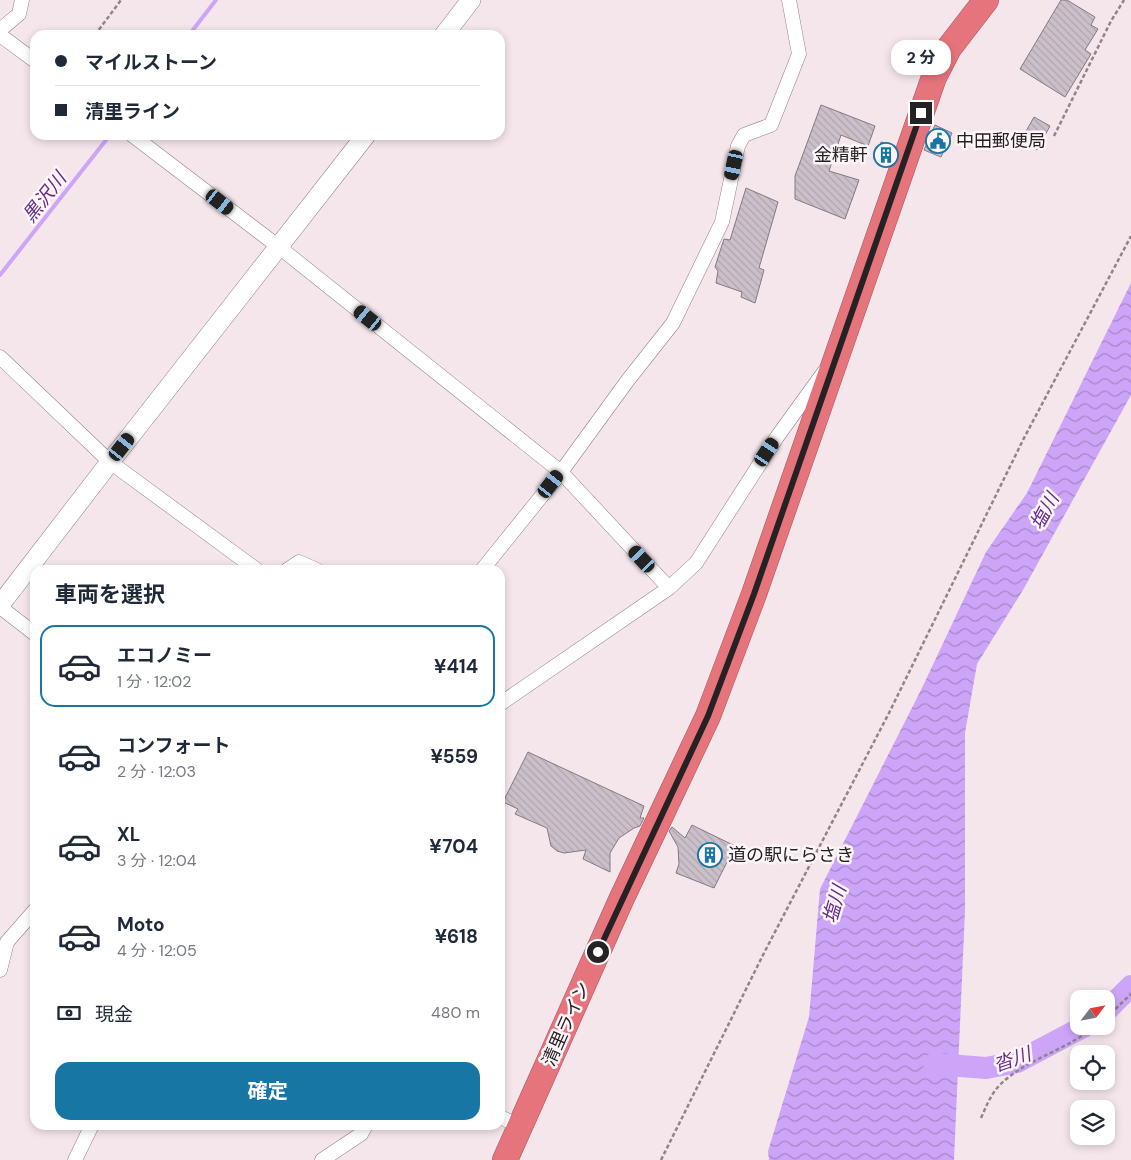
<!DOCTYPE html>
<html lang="ja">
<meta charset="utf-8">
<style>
body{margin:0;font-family:"DM Sans","Noto Sans JP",sans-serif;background:#f2f2f3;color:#1f2937;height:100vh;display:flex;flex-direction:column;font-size:19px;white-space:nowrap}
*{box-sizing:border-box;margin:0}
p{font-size:16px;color:#747a83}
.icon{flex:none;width:28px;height:28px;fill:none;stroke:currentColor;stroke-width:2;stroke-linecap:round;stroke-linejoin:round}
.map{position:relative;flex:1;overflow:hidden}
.details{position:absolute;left:30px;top:565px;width:475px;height:565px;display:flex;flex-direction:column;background:#fff;border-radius:15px;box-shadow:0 2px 8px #0003}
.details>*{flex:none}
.hud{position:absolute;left:30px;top:30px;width:475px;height:110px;border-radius:15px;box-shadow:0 2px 8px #0003;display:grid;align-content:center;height:110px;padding:0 25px;background:#fff}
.needle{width:32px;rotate:58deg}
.buttons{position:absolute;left:1070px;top:990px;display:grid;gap:10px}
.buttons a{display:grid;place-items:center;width:45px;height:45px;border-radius:10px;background:#fff;box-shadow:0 2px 8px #0003;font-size:25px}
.end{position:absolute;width:22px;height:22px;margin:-11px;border:6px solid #262123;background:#fff;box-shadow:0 0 0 2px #fff}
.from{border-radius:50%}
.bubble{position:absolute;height:35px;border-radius:15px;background:#fff;box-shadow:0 2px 8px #0003;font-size:16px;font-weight:700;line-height:35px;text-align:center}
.car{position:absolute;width:15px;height:30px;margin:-15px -8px;border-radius:6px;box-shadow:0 0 4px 1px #0007;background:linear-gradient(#222 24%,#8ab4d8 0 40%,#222 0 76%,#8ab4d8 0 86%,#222 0)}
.hud b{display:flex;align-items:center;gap:18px;height:48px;font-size:19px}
.hud b+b{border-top:1px solid #e0e1e3}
.hud i{width:12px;height:12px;background:#1f2937}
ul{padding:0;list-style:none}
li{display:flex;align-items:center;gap:15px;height:82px;margin:0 10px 8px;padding:0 15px;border:2px solid transparent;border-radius:15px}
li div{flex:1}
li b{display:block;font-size:19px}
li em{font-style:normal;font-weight:700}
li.selected{border-color:#1776a3}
li>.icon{width:45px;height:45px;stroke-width:1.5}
h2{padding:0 25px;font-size:22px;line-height:60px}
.pay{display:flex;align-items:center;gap:12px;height:55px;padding:0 25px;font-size:19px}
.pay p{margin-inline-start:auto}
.action{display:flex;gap:10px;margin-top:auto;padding:10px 25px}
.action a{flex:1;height:58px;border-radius:15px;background:#1776a3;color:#fff;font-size:20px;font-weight:700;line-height:58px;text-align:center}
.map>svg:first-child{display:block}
</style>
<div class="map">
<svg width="1131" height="1160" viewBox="0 0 1131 1160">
<defs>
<pattern id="water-waves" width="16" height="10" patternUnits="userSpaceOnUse" patternTransform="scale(1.25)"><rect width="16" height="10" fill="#cda5f8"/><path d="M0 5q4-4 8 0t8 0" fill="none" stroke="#a686c8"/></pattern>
<pattern id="building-back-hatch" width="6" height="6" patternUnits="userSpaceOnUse" patternTransform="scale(1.25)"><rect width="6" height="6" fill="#cbc0ca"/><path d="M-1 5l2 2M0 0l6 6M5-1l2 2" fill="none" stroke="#aea5ad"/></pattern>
</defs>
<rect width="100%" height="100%" fill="#f5e6ec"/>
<path fill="url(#water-waves)" d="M1131,283V395L1023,590L977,664L965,733V911L954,1160H769L768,1151L809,1017L820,889L921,690L986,552L1027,493Z"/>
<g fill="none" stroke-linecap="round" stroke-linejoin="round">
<path stroke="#cda5f8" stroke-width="4" d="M189,35L216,0
M0,275L110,135"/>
<path stroke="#cda5f8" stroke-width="22" d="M1106,1011L1131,986
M934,1064L986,1068L1017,1062L1085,1026"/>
</g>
<path fill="url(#building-back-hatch)" stroke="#837982" d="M1061,0H1067L1095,17L1091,25L1098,29L1085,50L1091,54L1065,97L1020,69Z
M821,105L875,126L868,146L841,135L829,171L859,180L845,219L795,199V176Z
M1034,117L1050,126L1037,150L1021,140Z
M935,125L952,133L941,157L924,150Z
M881,142L895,146L888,166L876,162Z
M746,188L778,202L759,268L764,270L755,303L741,297L742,292L716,283L718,271L715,267L724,239L730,240Z
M528,752L644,806L640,818H644L640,826L634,828L619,838L610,853V872L583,859L586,850L564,853L557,851L551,846L547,828L515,814L518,809L503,802Z
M692,825L735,846L714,888L676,873L679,864L678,847L669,831L672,827L685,838Z"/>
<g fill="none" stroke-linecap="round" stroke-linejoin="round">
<defs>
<path id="street" d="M0,30L19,14L22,0
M0,35L35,61
M132,135L279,247L561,472L669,588
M0,357L110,462L257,570
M287,570L299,562L317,570
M482,570L561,472L628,380L673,323L722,222L738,146L744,135L771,125L799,54L789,0
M0,607L35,634
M500,704L669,588L696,563L777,437L824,372
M0,970L7,942L35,910
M500,1117L520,1126
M75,1160L92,1125
M322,1160L361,1134L366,1125"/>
<path id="secondary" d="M444,35L471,0
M0,605L110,462L366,135"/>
<path id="highway" d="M505,1160L621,900L708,716L754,594L934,77L949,48L986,0"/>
</defs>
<use href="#street" stroke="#908287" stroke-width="15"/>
<use href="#secondary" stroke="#908287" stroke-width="20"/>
<use href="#highway" stroke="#a3575e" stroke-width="26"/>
<path stroke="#8f8589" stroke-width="2.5" stroke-dasharray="4 2.5" stroke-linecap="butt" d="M95,35L121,0
M1054,136L1111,21L1124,0
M1106,1018L1131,994
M981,1118C986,1107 990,1096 998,1087C1018,1065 1050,1055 1075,1040C1082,1036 1088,1031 1094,1026
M661,1160L764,953L889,713L1023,440L1131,236"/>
<use href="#street" stroke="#fff" stroke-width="14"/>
<use href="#secondary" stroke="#fff" stroke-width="19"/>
<use href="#highway" stroke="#e6747d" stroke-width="25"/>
</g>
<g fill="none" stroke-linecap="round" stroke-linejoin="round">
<path stroke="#262123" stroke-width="6" d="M598,952L708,716L754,594L921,113"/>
</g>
<defs>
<symbol id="civic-ring" viewBox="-11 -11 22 22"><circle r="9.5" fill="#fef5f8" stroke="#1776a3" stroke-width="1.5"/><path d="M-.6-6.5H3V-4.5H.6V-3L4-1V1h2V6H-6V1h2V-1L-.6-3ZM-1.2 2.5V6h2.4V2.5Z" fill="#1776a3"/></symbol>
<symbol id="building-ring" viewBox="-11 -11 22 22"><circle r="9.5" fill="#fef5f8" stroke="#1776a3" stroke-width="1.5"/><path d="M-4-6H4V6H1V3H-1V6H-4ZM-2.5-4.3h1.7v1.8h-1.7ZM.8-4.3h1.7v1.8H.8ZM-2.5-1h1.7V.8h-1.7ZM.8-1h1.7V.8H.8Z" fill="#1776a3"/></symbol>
</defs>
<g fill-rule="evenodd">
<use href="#civic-ring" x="924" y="127" width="28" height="28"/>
<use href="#building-ring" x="872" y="141" width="28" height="28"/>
<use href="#building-ring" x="696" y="841" width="28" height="28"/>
</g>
<g text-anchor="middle" stroke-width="5" stroke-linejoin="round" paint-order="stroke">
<g font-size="18" fill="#262123" stroke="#fef5f8" text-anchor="start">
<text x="956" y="147">中田郵便局</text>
<text x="868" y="161" text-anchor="end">金精軒</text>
<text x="728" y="861">道の駅にらさき</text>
</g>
<g font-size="18" fill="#262123" stroke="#fef5f8">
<text transform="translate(566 1024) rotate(-66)" y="6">清里ライン</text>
</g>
<g font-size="19" font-style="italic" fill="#622e8c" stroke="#fef5f8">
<text transform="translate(44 197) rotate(-52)" y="7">黒沢川</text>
<text transform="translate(1044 511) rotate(-61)" y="7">塩川</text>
<text transform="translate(834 904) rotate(-74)" y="7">塩川</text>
<text transform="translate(1012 1059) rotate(-19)" y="7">沓川</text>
</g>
</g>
</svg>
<div class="buttons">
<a><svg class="needle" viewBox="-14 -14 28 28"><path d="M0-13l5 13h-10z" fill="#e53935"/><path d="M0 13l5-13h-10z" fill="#747a83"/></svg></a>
<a><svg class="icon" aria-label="locate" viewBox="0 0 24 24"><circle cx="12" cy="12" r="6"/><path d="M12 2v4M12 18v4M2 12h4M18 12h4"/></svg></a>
<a><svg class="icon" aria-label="layers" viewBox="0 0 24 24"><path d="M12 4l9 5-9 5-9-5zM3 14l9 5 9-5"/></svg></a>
</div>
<i class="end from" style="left:598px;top:952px"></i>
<i class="end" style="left:921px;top:113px"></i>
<div class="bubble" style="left:891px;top:40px;width:60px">2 分</div>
<i class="car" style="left:734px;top:165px;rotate:192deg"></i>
<i class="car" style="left:220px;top:202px;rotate:128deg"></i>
<i class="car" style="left:368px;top:318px;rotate:309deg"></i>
<i class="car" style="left:122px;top:447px;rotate:38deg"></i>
<i class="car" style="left:767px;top:452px;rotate:33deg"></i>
<i class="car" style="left:551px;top:484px;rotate:38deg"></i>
<i class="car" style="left:642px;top:559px;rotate:317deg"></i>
<div class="hud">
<b><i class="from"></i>マイルストーン</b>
<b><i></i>清里ライン</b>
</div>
<section class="details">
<h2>車両を選択</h2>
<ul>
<li class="selected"><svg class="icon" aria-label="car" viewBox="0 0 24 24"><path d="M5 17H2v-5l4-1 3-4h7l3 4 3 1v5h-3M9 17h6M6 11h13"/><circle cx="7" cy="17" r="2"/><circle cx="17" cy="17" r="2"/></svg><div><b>エコノミー</b><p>1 分 · 12:02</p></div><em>¥414</em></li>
<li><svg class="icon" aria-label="car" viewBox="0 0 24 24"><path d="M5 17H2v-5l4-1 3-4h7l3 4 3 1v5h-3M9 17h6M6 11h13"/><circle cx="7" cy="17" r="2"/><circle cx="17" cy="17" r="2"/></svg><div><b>コンフォート</b><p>2 分 · 12:03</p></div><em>¥559</em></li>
<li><svg class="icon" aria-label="car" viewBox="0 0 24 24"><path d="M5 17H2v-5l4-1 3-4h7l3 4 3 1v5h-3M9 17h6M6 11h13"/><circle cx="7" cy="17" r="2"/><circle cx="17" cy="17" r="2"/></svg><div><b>XL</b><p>3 分 · 12:04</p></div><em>¥704</em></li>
<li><svg class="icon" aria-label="car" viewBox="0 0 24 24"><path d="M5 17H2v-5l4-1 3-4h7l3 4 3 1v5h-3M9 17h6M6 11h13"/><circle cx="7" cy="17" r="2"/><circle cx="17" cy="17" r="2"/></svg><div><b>Moto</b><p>4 分 · 12:05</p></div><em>¥618</em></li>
</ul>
<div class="pay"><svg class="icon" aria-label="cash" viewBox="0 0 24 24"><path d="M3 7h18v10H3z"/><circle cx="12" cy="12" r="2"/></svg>現金<p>480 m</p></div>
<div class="action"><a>確定</a></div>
</section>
</div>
